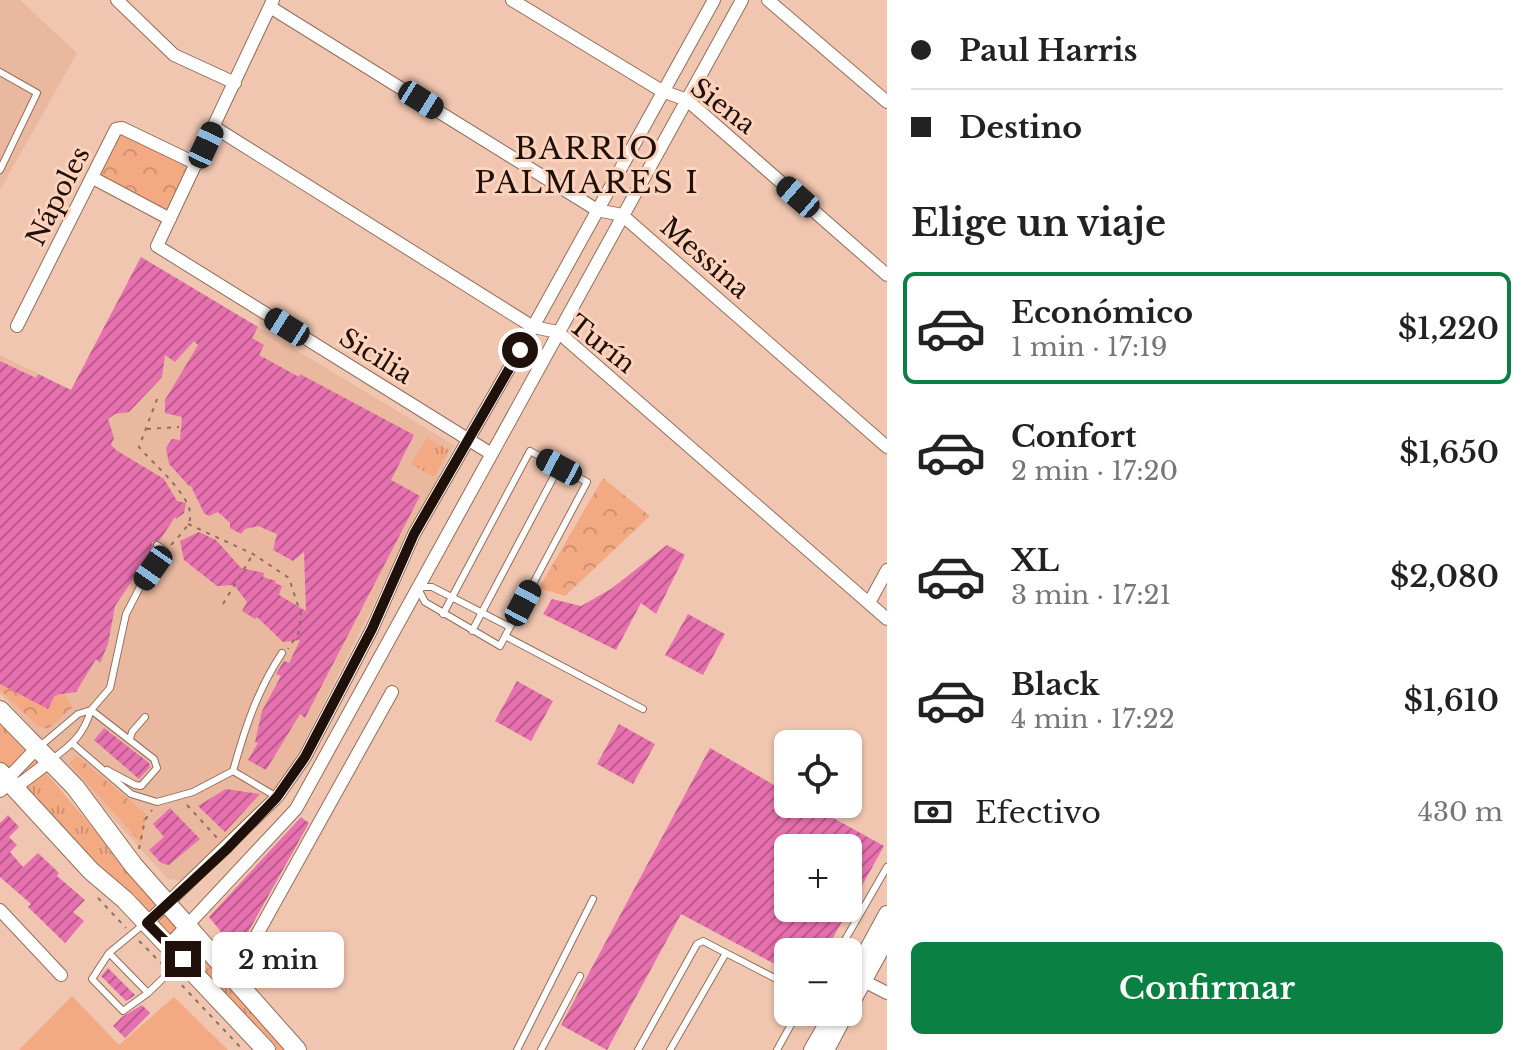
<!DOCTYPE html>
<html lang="es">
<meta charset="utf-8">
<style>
body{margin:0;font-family:"Libre Baskerville",serif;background:#f2f2f2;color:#222;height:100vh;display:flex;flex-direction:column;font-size:30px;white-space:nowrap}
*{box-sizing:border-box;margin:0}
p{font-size:26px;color:#767676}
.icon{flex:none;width:44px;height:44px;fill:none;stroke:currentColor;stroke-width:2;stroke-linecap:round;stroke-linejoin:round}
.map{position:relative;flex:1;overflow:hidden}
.details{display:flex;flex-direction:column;background:#fff;width:640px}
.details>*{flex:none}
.banner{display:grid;align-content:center;height:176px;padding:0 24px;background:#fff}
.fabs{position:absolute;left:774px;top:730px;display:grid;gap:16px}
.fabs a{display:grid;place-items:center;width:88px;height:88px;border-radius:12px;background:#fff;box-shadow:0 2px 6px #0004;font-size:40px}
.end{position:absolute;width:36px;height:36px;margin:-18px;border:10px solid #1f1109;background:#fff;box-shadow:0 0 0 4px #fff}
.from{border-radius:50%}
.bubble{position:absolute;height:56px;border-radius:12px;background:#fff;box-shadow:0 2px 6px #0004;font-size:26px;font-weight:600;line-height:56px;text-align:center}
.car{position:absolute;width:24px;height:48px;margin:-24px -12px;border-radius:10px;box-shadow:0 0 6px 2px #0007;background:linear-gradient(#222 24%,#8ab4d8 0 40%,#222 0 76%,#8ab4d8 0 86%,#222 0)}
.banner b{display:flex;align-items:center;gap:28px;height:76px;font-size:30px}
.banner b+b{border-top:2px solid #e0e0e0}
.banner i{width:20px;height:20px;background:#222}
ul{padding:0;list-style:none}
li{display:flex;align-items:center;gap:24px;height:112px;margin:0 16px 12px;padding:0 8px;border:4px solid transparent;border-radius:12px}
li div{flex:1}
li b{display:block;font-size:30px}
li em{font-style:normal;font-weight:600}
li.selected{border-color:#0b8043}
li>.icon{width:72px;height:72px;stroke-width:1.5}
h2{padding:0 24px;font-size:36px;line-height:96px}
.pay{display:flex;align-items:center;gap:20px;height:88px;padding:0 24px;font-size:30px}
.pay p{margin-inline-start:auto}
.primary-button{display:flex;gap:16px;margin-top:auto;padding:16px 24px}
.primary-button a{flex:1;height:92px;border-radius:12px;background:#0b8043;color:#fff;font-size:32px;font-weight:600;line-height:92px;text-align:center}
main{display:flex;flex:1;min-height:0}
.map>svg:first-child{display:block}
</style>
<main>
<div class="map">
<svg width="887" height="1050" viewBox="0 0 887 1050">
<defs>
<pattern id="grass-tufts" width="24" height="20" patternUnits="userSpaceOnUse" patternTransform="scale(2)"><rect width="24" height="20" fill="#f3aa83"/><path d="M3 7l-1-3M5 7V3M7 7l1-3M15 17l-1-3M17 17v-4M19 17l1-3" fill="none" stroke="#d09170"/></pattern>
<pattern id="forest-crowns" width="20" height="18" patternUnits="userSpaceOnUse" patternTransform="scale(2)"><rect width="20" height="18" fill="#f3aa83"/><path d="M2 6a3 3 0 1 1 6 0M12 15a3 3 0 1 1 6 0" fill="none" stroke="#d09170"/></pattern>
<pattern id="building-hatch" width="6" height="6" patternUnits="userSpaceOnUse" patternTransform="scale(2)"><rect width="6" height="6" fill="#e771af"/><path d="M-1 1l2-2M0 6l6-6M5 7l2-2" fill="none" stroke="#bb5b8d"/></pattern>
</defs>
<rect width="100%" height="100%" fill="#f0c6b0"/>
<path fill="#e9b89f" d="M0,0H20L77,53L0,190Z
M141,257L454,445L287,776L184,881L168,879L0,693V355L71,390Z"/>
<path fill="url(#grass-tufts)" d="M427,438L449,450L434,477L411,464Z
M0,719L235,994L288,1050H275C233,1006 195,959 152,916C136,900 124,886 104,875L15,782L0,762Z"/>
<path fill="url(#forest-crowns)" d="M116,129L197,164L170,219L93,178Z
M603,478L650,516L565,596L539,588Z
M0,684L48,708L55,695L65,694L72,708L48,729L38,726L0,690Z
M77,756L146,814L141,843L69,763Z"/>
<path fill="#f3aa83" d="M72,996L119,1045L174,997L228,1050H19Z"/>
<path fill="url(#building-hatch)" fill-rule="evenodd" d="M141,257L258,327L252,338L264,345L259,355L299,377L300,374L414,435L391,480L420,496L305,718L300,714L266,770L248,760L258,743L255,742L262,711L281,676L276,674L284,661L289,663L300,640L283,642L257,617L255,619L242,611L247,602L234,585L217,586L184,560L180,541L199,532L216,540L241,568L264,573L263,577L276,581L275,583L282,586L279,595L306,611L304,552L293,561L273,550L277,534L258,526L245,529L241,534L230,528V523L218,512L209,516L204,513L190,484V487L169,464L166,448L172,439L180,440L182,417L165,413V400L198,345L194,341L175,362L165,355L162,377L129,412L115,414L108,419L114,438L111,445L116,450L164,479L177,501L186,503L184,513L176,519L175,517L160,540L152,542L153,550L115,606L108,644L100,663L96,659L76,692L55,695L48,709L0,684V361L36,378L38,374L71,390Z
M667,545L685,555L656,614L641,603L616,650L543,614L552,599L581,606L611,589Z
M688,614L725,634L703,675L665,655Z
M517,681L553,701L531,741L495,721Z
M619,724L655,744L633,784L597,764Z
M104,728L149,763L150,767L139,779L94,740Z
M710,748L788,793V804H808L884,846L825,952H788V971L681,914L607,1050L561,1025ZM788,848H848V908H788Z
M226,789L260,794L225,832L198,806Z
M170,808L200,839L169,865L161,863L149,850L164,837L153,824Z
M8,815L19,827L9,837L17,845L10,852L23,867L38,853L59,873L57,876L85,900L73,912L84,921L65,943L28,907L31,904L0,877V823Z
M301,817L309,823L247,934L234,948L209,917Z
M108,968L135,995L134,996L126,1001L101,976Z
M142,1005L150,1013L125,1038L113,1026L122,1017Z"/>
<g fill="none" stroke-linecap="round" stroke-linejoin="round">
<defs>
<path id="lane" d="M0,72L37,93L0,170
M417,587H432L510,627L500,646L425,602Z
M443,614L530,451L559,467L472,631
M510,627L587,482L559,467
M505,636L643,709
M130,739L132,732L145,717
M73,744L131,794L157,802L193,792L233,771C245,728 257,691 282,653
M39,747L78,714L91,710L110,688L126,614L141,585L165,551L157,545
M52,759C72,745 84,734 91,710L154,759L157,768L141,786L135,785L107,770
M233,771L277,797
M144,924L109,953L148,993L179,963
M838,952L887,867
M109,953L92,979L123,1011L148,993
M517,1050L593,899
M541,1050L580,976
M638,1050L697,944L703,941L726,953
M670,1050L726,953L788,985
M777,1050L798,1012"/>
<path id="street" d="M117,0L174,55L235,83
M273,0L157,246L490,453
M512,0L662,91L687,100L887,275
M768,0L887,102
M270,7L597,210L622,215L887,447
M214,127L533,327L558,332L887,619
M93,178L170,219
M17,326L116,129L122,128L197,164
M869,603L887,570
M10,783L20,784L49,762
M0,791L10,783L12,774L36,749
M0,910L61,975
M147,923L277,797L305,757L372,629L414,534L533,327L714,0
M169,945L296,809L742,0
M227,971L250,947L392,692
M858,978L887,993"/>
<path id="secondary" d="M848,986L887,914
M848,1009L887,938
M812,1050L834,1012
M826,1050L846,1012"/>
<path id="primary" d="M0,710L75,787L134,866L297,1050
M0,772L91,871L125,900L266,1050"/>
</defs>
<use href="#lane" stroke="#936e5a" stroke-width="8"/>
<use href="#street" stroke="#936e5a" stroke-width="14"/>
<use href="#secondary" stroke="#936e5a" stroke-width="18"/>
<use href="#primary" stroke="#936e5a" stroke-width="20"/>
<path stroke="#8d7061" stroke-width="2" stroke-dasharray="4 6" stroke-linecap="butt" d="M157,399L139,447C152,463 195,498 190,519C188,528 177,538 171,545
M147,429L179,427
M188,524L253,554L289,578L301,615L299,632L288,649
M223,604L253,554
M187,805L218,839
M139,849L145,820L152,810
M98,898L126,928
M139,941L163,965
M175,978L243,1050"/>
<use href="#lane" stroke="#fff" stroke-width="6"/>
<use href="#street" stroke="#fff" stroke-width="12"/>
<use href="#secondary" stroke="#fff" stroke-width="16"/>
<use href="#primary" stroke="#fff" stroke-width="18"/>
</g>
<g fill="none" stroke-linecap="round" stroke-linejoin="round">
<path stroke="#1f1109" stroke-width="10" d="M183,959L147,923L227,849L277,797L305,757L372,629L414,534L520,350"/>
</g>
<g text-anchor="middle" stroke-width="6" stroke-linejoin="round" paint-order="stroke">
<g font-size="26" fill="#1f1109" stroke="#fdd3bd">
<text transform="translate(723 106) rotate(37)" y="9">Siena</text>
<text transform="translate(58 196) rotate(-63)" y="9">Nápoles</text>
<text transform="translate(705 258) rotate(41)" y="9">Messina</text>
<text transform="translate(602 344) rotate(38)" y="9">Turín</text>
<text transform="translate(376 356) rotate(32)" y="9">Sicilia</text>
</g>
<g font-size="30" letter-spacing="2" fill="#1f1109" stroke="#fdd3bd">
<text x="587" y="159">BARRIO<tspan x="587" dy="34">PALMARES I</tspan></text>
</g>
</g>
</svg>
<div class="fabs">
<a><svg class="icon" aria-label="locate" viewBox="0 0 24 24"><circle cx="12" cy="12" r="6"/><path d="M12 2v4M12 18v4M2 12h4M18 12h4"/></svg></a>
<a>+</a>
<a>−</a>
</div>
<i class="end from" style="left:520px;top:350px"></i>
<i class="end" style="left:183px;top:959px"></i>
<div class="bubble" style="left:212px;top:932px;width:132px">2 min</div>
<i class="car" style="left:421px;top:100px;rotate:122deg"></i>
<i class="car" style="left:206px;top:145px;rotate:25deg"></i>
<i class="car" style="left:798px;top:197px;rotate:311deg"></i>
<i class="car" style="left:287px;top:327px;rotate:302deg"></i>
<i class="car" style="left:559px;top:467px;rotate:298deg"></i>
<i class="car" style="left:153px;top:568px;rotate:215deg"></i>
<i class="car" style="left:523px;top:603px;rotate:28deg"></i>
</div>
<section class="details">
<div class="banner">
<b><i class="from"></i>Paul Harris</b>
<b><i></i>Destino</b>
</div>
<h2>Elige un viaje</h2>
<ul>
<li class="selected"><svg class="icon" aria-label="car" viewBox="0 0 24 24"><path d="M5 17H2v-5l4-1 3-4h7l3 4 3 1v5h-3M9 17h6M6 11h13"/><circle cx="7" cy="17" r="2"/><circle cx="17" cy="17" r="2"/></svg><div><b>Económico</b><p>1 min · 17:19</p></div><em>$1,220</em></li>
<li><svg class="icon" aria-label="car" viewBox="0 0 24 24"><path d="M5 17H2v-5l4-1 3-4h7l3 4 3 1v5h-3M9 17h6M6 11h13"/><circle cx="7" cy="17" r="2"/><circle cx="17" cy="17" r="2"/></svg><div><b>Confort</b><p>2 min · 17:20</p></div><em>$1,650</em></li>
<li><svg class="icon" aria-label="car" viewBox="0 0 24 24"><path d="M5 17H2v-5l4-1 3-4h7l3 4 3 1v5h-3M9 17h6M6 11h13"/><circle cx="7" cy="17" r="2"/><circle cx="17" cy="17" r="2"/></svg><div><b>XL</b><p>3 min · 17:21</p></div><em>$2,080</em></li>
<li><svg class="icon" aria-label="car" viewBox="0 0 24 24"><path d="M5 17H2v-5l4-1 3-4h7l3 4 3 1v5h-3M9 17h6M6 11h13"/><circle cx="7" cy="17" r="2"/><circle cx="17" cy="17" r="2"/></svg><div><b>Black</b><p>4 min · 17:22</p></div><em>$1,610</em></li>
</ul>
<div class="pay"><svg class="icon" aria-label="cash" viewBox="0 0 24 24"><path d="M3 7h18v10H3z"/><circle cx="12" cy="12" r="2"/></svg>Efectivo<p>430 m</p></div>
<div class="primary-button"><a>Confirmar</a></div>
</section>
</main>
